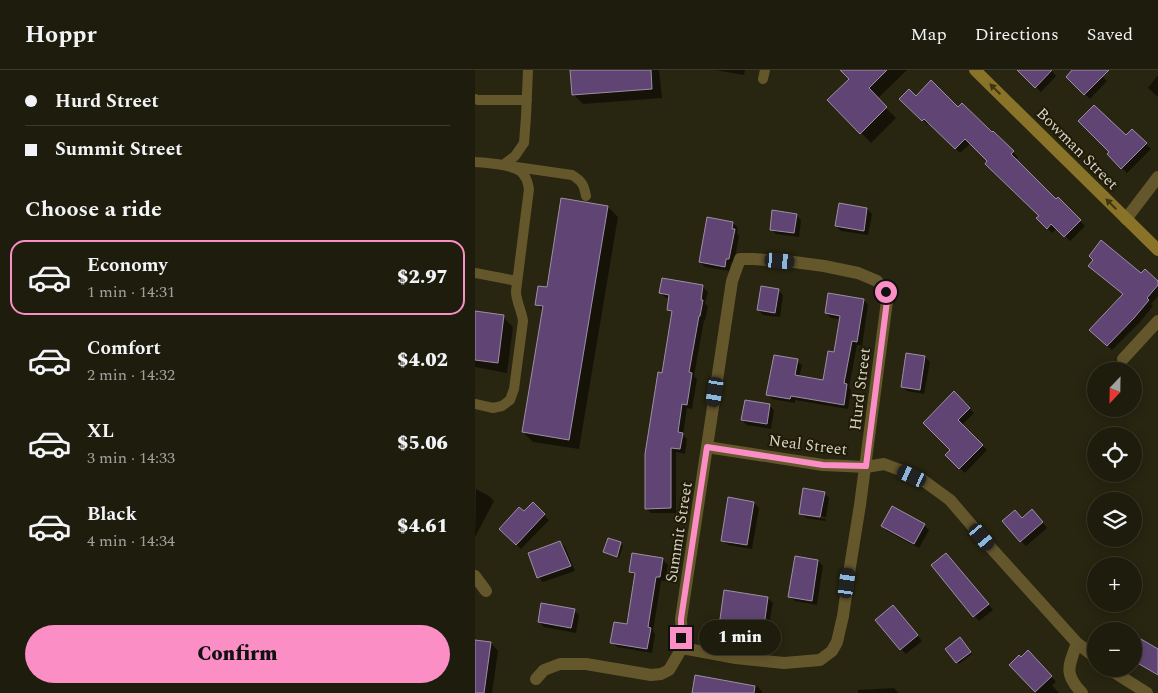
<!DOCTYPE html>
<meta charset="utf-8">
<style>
body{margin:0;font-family:Spectral,serif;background:#262515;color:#f1f3f6;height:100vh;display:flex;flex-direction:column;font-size:19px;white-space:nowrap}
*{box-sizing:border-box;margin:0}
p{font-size:16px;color:#a1a19d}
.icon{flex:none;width:28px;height:28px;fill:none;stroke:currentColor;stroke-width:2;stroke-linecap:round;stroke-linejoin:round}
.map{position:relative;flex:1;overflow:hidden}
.panel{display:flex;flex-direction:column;background:#1e1c0c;width:475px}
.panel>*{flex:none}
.hud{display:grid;align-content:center;height:110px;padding:0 25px;background:#1e1c0c}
.needle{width:32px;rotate:202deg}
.controls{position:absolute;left:612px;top:292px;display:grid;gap:10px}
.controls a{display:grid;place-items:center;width:55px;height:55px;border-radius:50%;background:#1e1c0c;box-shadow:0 2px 12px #0003,0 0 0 1px #3c3a2d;font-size:25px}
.end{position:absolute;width:22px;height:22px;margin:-11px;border:6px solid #fb8fc5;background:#111;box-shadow:0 0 0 2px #111}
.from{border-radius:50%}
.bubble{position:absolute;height:35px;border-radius:18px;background:#1e1c0c;box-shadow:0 2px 12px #0003,0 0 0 1px #3c3a2d;font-size:16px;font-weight:800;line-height:35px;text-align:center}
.car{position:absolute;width:15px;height:30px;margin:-15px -8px;border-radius:6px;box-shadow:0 0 4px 1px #0007;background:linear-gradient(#222 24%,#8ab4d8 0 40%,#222 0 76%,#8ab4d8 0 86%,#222 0)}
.hud b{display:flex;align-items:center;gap:18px;height:48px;font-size:19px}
.hud b+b{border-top:1px solid #3c3a2d}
.hud i{width:12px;height:12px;background:#f1f3f6}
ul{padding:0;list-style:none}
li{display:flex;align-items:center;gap:15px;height:75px;margin:0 10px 8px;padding:0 15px;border:2px solid transparent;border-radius:15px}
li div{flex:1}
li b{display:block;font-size:19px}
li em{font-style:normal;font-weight:800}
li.on{border-color:#fb8fc5}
li>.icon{width:45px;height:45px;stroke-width:1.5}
h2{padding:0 25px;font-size:22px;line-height:60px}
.primary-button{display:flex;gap:10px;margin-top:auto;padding:10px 25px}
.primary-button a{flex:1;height:58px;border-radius:30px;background:#fb8fc5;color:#111;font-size:20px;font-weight:800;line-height:58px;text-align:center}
header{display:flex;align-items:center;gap:30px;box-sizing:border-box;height:70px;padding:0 25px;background:#1e1c0c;border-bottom:1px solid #3c3a2d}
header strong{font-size:24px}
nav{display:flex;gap:28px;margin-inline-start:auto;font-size:18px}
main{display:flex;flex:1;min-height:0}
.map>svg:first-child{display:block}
</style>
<header>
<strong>Hoppr</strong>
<nav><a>Map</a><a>Directions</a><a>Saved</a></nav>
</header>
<main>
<section class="panel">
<div class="hud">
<b><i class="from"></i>Hurd Street</b>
<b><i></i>Summit Street</b>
</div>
<h2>Choose a ride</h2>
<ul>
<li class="on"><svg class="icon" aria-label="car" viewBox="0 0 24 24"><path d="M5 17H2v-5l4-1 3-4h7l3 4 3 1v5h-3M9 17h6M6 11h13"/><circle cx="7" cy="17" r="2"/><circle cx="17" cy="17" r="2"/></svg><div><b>Economy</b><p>1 min · 14:31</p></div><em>$2.97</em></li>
<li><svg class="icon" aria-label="car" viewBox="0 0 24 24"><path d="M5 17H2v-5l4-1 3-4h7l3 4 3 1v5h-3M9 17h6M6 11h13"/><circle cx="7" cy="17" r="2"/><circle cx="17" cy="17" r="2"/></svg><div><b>Comfort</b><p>2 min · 14:32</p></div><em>$4.02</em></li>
<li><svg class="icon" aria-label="car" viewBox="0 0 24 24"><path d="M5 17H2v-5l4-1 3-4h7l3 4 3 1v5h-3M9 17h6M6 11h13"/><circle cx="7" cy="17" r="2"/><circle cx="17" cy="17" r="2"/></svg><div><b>XL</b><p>3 min · 14:33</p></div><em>$5.06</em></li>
<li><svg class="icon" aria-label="car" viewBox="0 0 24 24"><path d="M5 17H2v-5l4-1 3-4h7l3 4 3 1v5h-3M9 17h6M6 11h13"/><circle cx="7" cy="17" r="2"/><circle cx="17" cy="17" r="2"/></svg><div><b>Black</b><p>4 min · 14:34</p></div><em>$4.61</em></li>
</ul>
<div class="primary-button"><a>Confirm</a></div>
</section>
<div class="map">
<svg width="683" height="623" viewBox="0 0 683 623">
<rect width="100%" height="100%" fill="#282510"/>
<path fill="#0007" d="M96,0H184L187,28L108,34L98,24Z
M240,0H270L269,5Z
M367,0H432L402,29L421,48L396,73L354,30L376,9Z
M544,0H576L581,6L566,22Z
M599,0H621L632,11L615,29L592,7Z
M683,5V27L673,18Z
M441,27L483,39L517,64L518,63L543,87L540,90L581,130L583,129L610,156L595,171L582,158L577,163L563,148L565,146L496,73L485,83L455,53L453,55L425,29Z
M657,60L676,79L652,103L633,84Z
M133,137L143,147L104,379L58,372L48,362L69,241L61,234Z
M392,139L397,144L393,165L366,161L361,156Z
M321,145L326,150L324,167L301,164L296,159Z
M258,153L263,158L262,163L264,166L259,194L256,193L255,201L230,197L225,192Z
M666,205L683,212V226L676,234L678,236L664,253L637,280L616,260Z
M228,217L233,222L230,234L233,236L230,251L229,250L219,306L222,309L217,339L212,338L208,365L212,369L210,384L201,382V443H176L171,438L188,304L198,244L193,240L195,228H191L186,223Z
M303,220L308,225L305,247L288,245L283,240Z
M389,230L393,235L387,276L382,275L374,317L376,320L373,339L320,330V333L297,329L293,324L322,291L327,295L324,307L349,311L360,283L365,249L356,248L351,243Z
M0,242L28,247L38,257L32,303L0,297Z
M450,287L455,292L449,324L432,321L427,316Z
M479,323L499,343L487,355L512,380L490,403L472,385L477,380Z
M294,335L299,340L296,359L272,355L267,350Z
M1,419L14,426L19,431L0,467Z
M349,423L354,428L351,447L329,443V446L351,449L350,451L331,448L326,443Z
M279,433L284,438L277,479L253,475L248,470Z
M58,434L74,450L46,479L25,459L49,443Z
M562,446L572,458L551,476L546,471L547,449Z
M449,455L454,460L444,478L412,461L407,456Z
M133,469L146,474L148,476L144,488L132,484L130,482Z
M85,472L90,477L100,501L68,512L63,507Z
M476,489L518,540L504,551L458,495Z
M188,490L193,495L190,511H186L178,561L180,564L177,583L142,577L137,572L153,556L161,507L155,501Z
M343,491L348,496L342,535L320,531L315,526Z
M293,528L298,533L293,560L251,553L246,548Z
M99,540L104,545L101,563L69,557L64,552Z
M423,542L447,571L431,584L426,579Z
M0,571L16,573L23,581L17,623H0Z
M487,571L497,584L484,594L472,579Z
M667,571L683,580V606L659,591V584Z
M553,582L581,612L577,615L584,623H562L536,595L546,589Z
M221,606L282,616L287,621V623H218Z
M419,618L424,623H383V620Z"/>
<path fill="#604574" stroke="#9c8fa6" d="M95,0H176L177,19L97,25Z
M365,0H412L394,18L412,37L385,64L352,30L374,9Z
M542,0H577L560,18Z
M597,0H634L609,25L591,7Z
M456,10L483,37L487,33L517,62L518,61L539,81L536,84L581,129L583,127L606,150L589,167L576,154L572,159L561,148L564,146L510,94L512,91L490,69L480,79L449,49L447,51L424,29L434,19L441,26Z
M619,35L651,65L657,59L672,73L646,99L632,84L634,82L603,51Z
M86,128L133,136L94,370L47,362L68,236L60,235L63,216L72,217Z
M364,133L392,138L389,161L360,156Z
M297,140L322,144L319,163L295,160Z
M232,147L258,152L257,159H260L254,189H251L250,197L224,192Z
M626,170L666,203L670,199L683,211V215L672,228L674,230L659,248L632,276L614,260L648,224L613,196L618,190L614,186Z
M187,208L228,215L226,230H228L225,246H224L214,302L217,303L212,335L207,334L203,362L208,363L205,379L196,378V438L170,439V384L183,302L187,303L197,241L192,240L194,225L184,223Z
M286,216L304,219L300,243L282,240Z
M353,223L389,229L382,272L377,271L369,313L372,314L369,335L316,326L315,329L291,325L299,285L323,289L320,305L348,310L353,281L359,282L365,246L350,243Z
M0,241L29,245L23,293L0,290Z
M431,283L450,286L445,320L426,317Z
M479,321L495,338L483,350L508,375L484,399L470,385L475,380L448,353Z
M270,330L295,334L292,354L266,350Z
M328,418L350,422L345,447L324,444Z
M253,427L279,432L272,475L246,471Z
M58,432L70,444L41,475L24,459L44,437L49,441Z
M417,436L450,454L439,474L406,456Z
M557,439L568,452L545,472L527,451L540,440L547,448Z
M133,468L146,472L142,487L128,482Z
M85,471L96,496L62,508L53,483Z
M157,483L188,488L185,507H181L173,557L176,558L172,579L135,573L139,552L152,554L160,503L154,502Z
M471,483L514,534L498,547L456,495Z
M320,486L343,490L337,531L313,527Z
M249,520L293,527L289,556L245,549Z
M66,533L100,539L96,558L63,552Z
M418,535L443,565L425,580L400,550Z
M485,567L496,582L481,593L470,579Z
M666,569L683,579V605L659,591V582Z
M0,570L16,572L9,623H0Z
M553,580L577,606L560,622L534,595L544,585L546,587Z
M220,605L280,616L279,623H217Z"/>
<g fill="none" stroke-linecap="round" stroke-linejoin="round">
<path stroke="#65572c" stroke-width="10" d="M53,0L51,47L49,73L40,86L28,95L97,105C107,111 109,115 111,126
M288,9L290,0
M0,29L3,30H52
M0,92C12,93 35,94 45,101C51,105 53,113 54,119L41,221C41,232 47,241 48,251L39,319L35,330L27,336L18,338L0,334
M0,203L42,211"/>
<path stroke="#65572c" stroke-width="12" d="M651,149L683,107
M648,289L683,251
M232,377L348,395L391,397L409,394L425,400L449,411L475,430L517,479L602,573L621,588
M0,506L11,521
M602,573C594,596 588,603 607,623
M634,599L672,623
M61,609L69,600L85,594H111L176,605L186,604L194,600L207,578L206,549L257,211L265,189H278L319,192L349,196L383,203L402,211L411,222L412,231L385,435L375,497L368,546L362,572L357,581L345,590L309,593L261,588L207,578"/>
<path stroke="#897329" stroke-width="12" d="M500,0L683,180"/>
</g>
<defs><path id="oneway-solid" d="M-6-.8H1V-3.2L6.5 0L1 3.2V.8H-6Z" transform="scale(1.25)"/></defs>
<g fill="#3f3511">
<use href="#oneway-solid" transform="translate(520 19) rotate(-135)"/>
<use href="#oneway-solid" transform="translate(636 134) rotate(-135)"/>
</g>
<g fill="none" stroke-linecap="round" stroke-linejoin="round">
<path stroke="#fb8fc5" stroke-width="6" d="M206,568V549L232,377L348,395L391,396L412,231L411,222"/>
</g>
<g text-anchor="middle" stroke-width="4" stroke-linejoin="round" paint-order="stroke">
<g font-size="16" fill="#d5d3c6" stroke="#1f1b07">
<text transform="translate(603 78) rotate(45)" y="6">Bowman Street</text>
<text transform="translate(384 319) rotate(-83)" y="6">Hurd Street</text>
<text transform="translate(333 374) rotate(7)" y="6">Neal Street</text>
<text transform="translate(203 462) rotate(-81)" y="6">Summit Street</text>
</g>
</g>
</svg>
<div class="controls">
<a><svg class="needle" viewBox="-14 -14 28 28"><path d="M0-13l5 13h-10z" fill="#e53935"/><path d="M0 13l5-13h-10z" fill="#a1a19d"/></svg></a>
<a><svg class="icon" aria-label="locate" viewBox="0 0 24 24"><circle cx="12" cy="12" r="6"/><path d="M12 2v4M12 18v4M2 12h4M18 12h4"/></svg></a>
<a><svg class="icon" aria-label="layers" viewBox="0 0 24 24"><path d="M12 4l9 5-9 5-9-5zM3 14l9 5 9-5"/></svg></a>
<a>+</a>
<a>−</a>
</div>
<i class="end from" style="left:411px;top:222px"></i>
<i class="end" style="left:206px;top:568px"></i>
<div class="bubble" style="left:224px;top:550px;width:82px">1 min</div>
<i class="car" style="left:305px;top:191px;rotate:95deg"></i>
<i class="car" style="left:240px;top:322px;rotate:189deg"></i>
<i class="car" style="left:437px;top:406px;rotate:295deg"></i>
<i class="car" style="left:507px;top:467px;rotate:140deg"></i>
<i class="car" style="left:372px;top:513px;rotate:8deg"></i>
</div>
</main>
